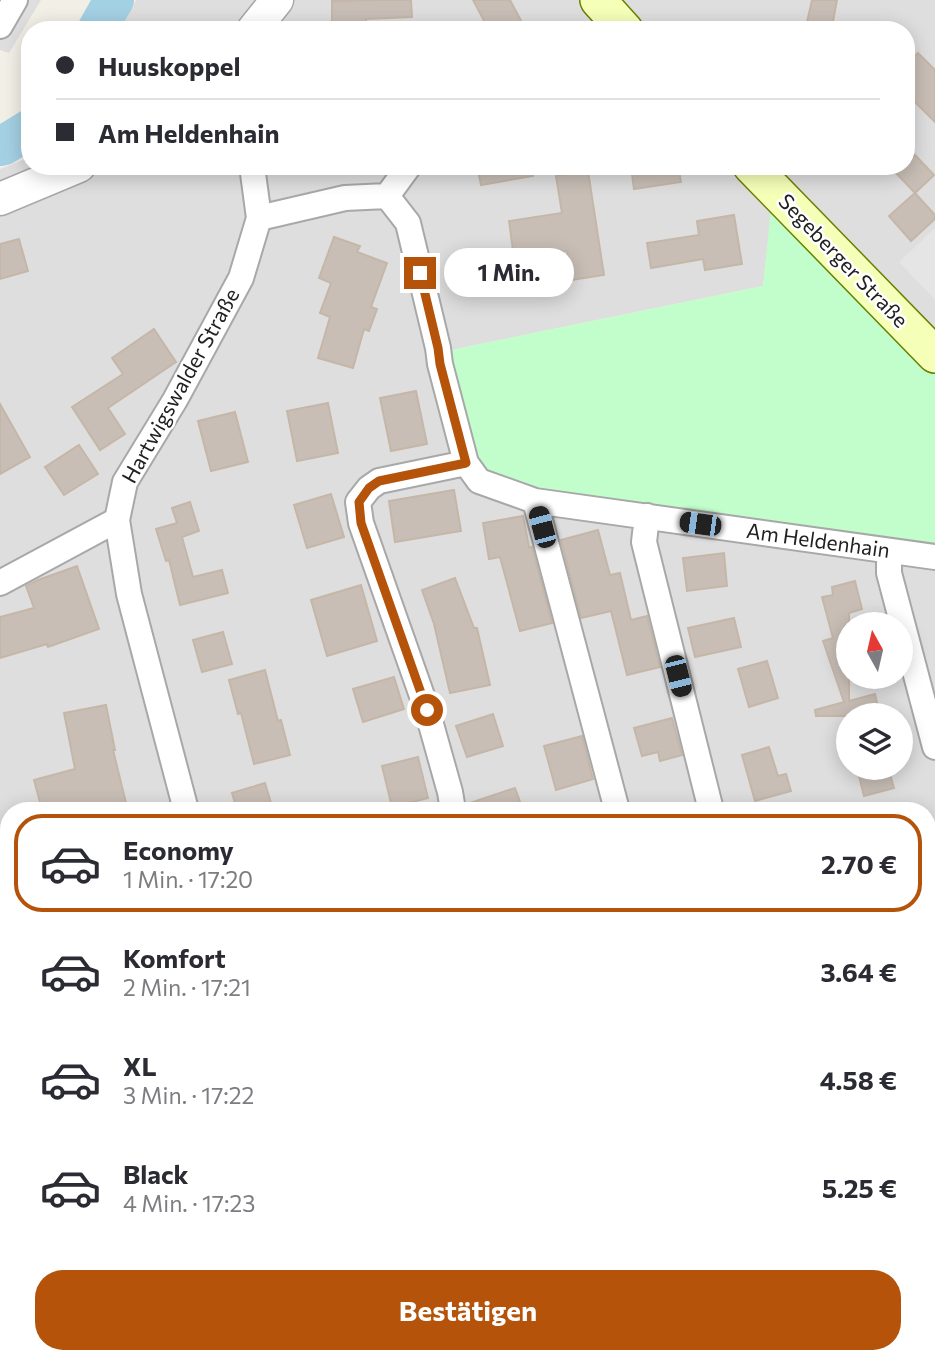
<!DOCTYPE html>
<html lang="de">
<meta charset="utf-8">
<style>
body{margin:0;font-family:Commissioner,sans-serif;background:#f2f2f3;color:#2b2b33;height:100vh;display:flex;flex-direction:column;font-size:26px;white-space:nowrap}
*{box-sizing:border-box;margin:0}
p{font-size:23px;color:#7c7c81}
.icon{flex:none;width:38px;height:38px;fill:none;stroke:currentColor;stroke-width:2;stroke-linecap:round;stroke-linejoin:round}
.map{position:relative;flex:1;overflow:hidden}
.side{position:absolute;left:0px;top:802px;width:936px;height:562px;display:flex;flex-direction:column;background:#fff;border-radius:28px 28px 0 0;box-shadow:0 4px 18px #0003}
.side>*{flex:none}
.guide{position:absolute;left:21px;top:21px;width:894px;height:154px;border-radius:28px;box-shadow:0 4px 18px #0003;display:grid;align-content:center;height:154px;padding:0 35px;background:#fff}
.needle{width:46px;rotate:352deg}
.tools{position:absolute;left:836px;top:612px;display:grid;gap:14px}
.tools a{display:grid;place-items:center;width:77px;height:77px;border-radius:50%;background:#fff;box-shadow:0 4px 18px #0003;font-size:35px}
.end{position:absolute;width:32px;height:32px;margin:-16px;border:9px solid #b45309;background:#fff;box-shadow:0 0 0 4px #fff}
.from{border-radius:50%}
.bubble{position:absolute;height:49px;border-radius:24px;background:#fff;box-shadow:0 4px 18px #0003;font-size:23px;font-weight:700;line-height:49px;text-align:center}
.car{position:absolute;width:21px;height:42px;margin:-21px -10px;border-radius:9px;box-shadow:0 0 5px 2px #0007;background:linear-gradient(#222 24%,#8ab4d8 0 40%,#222 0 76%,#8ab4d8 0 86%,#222 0)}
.guide b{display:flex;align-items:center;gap:24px;height:66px;font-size:26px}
.guide b+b{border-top:2px solid #e1e1e2}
.guide i{width:18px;height:18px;background:#2b2b33}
ul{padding:12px 0 0;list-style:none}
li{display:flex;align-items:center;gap:21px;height:98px;margin:0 14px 10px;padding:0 21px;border:4px solid transparent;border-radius:28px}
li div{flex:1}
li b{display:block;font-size:26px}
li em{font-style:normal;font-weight:700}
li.selected{border-color:#b45309}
li>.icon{width:63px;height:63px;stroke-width:1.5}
.action{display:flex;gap:14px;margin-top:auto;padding:14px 35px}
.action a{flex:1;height:80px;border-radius:28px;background:#b45309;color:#fff;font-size:28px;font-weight:700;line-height:80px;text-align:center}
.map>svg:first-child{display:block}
</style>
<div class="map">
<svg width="935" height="1362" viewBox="0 0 935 1362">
<rect width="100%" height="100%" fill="#f2efe7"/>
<path fill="#dfdede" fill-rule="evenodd" d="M0,0H41L9,53L0,50Z
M136,0H935V374L772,210L763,286L451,350L935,550V1362H95L93,1355L928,1354V810H9V1017L0,982V169L30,157V166H906V30H121ZM849,625H901V677H849ZM849,716H901V768H849Z"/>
<path fill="#edf2d1" d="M0,982L9,1017V1354L93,1355L95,1362H0Z"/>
<path fill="#c2fecb" d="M771,209L935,374V550L545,494L499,478L476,460L453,367L451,350L763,286Z
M589,1355H676L678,1362H591Z"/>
<path fill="#e5e5e5" d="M935,228V300L899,262Z"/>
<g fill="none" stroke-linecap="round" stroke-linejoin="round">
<path stroke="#a4d0e3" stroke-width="40" d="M97,30L114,0
M0,146L4,145L30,129"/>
</g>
<path fill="#c8beb6" stroke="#c5b7a8" stroke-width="2" d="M377,0H411L412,17L366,19V30H332V1Z
M473,0H510L526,30H489Z
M812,0H837L832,27L807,22Z
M918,53L935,70V122L906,93V64Z
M915,155L934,175L915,193L896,173L903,166H906V163Z
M477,166H532L533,176L481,185Z
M631,166H678L681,182L634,189Z
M588,171L604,275L571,280L567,251L514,258L509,221L562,213L556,176Z
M915,193L935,215V219L911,241L889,216Z
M734,215L742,264L705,270L703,259L651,268L647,243L699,235L697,221Z
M334,237L360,246L357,252L387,263L371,307L377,309L369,331L364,329L353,368L318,358L330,317L320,313L331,283L319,278Z
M19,239L28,271L0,279V244Z
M154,329L176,362L108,408L125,434L100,450L72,407L123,374L112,358Z
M416,391L427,444L391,451L380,398Z
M328,403L338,453L297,461L287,411Z
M0,404L30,457L0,474Z
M235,412L248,462L211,471L198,421Z
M79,445L98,474L64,495L45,467Z
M454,490L461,531L395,542L389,501Z
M331,494L344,537L307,548L294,505Z
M190,502L199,531L182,537L193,577L222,570L228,593L180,605L169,560L166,561L156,529L177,523L172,508Z
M523,516L529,547H532L552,623L520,631L500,557L489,559L483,523Z
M598,530L610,575L620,573L631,620L647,616L660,667L627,675L611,611L581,618L561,540Z
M724,553L727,586L687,591L683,558Z
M77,566L99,629L48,647L47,644L0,658V617L34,608L26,586L38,580Z
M455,578L474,628H477L490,685L450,693L434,624L422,590Z
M855,581L862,609L849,613V701L875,694L880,716H816L815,710L844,702L823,641L833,638L822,597L833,595L832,587Z
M361,585L377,641L327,656L311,600Z
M734,618L741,647L695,657L688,628Z
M223,632L232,664L202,672L193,640Z
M767,661L778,698L749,707L738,669Z
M265,670L278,721L281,720L290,755L254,764L241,713L238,714L229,680Z
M394,677L404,709L363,722L353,689Z
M106,705L115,750H113L127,807L113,810H42L34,780L75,769L64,713Z
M493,714L503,746L467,757L456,726Z
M672,718L682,755L660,761L658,752L642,756L634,728Z
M582,736L593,779L556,790L544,746Z
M769,747L778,776L786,774L791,791L755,801L742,755Z
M418,757L428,798L392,807L382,766Z
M872,768H888L894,788L864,796L858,772Z
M265,783L273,810H237L232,793Z
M515,788L523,810H467V804Z"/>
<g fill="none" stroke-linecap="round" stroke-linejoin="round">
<defs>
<path id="minor" d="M0,26L15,0
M387,196L409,166
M259,218L345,198L387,196L408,223L438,348L440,364L466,463L479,481L535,501L935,557
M535,501L617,810
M647,516L644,542L711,810
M889,551V573L935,747
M0,583L117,520
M186,810L129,594L117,520L125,482L175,400L241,278L259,218L252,166
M453,810L450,792L427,710L361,523L358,502L369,488L379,481L466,463
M330,1354L332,1362
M576,1354L577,1362"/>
<path id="tertiary" d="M253,30L277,0
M0,199L79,166"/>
<path id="secondary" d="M598,0L625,30
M751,166L935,355"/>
</defs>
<use href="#minor" stroke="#a8a8a8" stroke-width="28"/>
<use href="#tertiary" stroke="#a8a8a8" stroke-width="35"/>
<use href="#secondary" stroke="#698000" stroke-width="38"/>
<use href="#minor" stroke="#fff" stroke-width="24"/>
<use href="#tertiary" stroke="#fff" stroke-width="32"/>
<use href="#secondary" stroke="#f6ffb8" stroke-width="35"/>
</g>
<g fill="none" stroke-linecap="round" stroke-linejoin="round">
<path stroke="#b45309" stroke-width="9" d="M420,273L438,348L440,364L466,463L379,481L369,488L359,502L361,523L427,710"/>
</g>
<g text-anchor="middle" stroke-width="5" stroke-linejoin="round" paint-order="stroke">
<g font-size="21" fill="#212121" stroke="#fff">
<text transform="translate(843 261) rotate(46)" y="7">Segeberger Straße</text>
<text transform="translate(181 386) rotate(-61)" y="7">Hartwigswalder Straße</text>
<text transform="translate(818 541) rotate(8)" y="7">Am Heldenhain</text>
</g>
</g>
</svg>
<div class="tools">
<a><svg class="needle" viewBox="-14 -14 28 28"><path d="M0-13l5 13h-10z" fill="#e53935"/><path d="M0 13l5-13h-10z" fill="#7c7c81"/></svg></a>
<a><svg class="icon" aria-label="layers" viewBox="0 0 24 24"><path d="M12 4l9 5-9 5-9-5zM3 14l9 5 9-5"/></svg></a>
</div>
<i class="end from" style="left:427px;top:710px"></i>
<i class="end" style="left:420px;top:273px"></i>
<div class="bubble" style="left:444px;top:248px;width:130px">1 Min.</div>
<i class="car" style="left:700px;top:524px;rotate:278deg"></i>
<i class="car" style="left:542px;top:527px;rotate:345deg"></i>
<i class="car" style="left:678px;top:676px;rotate:166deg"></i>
<div class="guide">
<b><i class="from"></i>Huuskoppel</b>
<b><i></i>Am Heldenhain</b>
</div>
<section class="side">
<ul>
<li class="selected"><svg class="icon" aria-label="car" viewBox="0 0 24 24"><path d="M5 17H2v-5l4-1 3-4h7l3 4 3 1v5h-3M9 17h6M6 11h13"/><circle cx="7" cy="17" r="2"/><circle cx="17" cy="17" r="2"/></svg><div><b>Economy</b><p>1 Min. · 17:20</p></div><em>2.70 €</em></li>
<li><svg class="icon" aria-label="car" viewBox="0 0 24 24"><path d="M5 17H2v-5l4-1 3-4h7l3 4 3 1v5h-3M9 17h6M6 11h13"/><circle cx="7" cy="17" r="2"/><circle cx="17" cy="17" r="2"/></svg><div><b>Komfort</b><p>2 Min. · 17:21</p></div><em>3.64 €</em></li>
<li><svg class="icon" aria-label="car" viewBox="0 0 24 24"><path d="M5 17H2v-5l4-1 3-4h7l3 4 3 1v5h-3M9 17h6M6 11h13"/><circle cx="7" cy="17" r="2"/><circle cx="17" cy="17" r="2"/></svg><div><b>XL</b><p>3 Min. · 17:22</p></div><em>4.58 €</em></li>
<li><svg class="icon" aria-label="car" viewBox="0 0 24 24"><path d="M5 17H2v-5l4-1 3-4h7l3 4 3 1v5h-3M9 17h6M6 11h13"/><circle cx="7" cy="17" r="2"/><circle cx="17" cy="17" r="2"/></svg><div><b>Black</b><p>4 Min. · 17:23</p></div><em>5.25 €</em></li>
</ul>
<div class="action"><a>Bestätigen</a></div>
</section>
</div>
